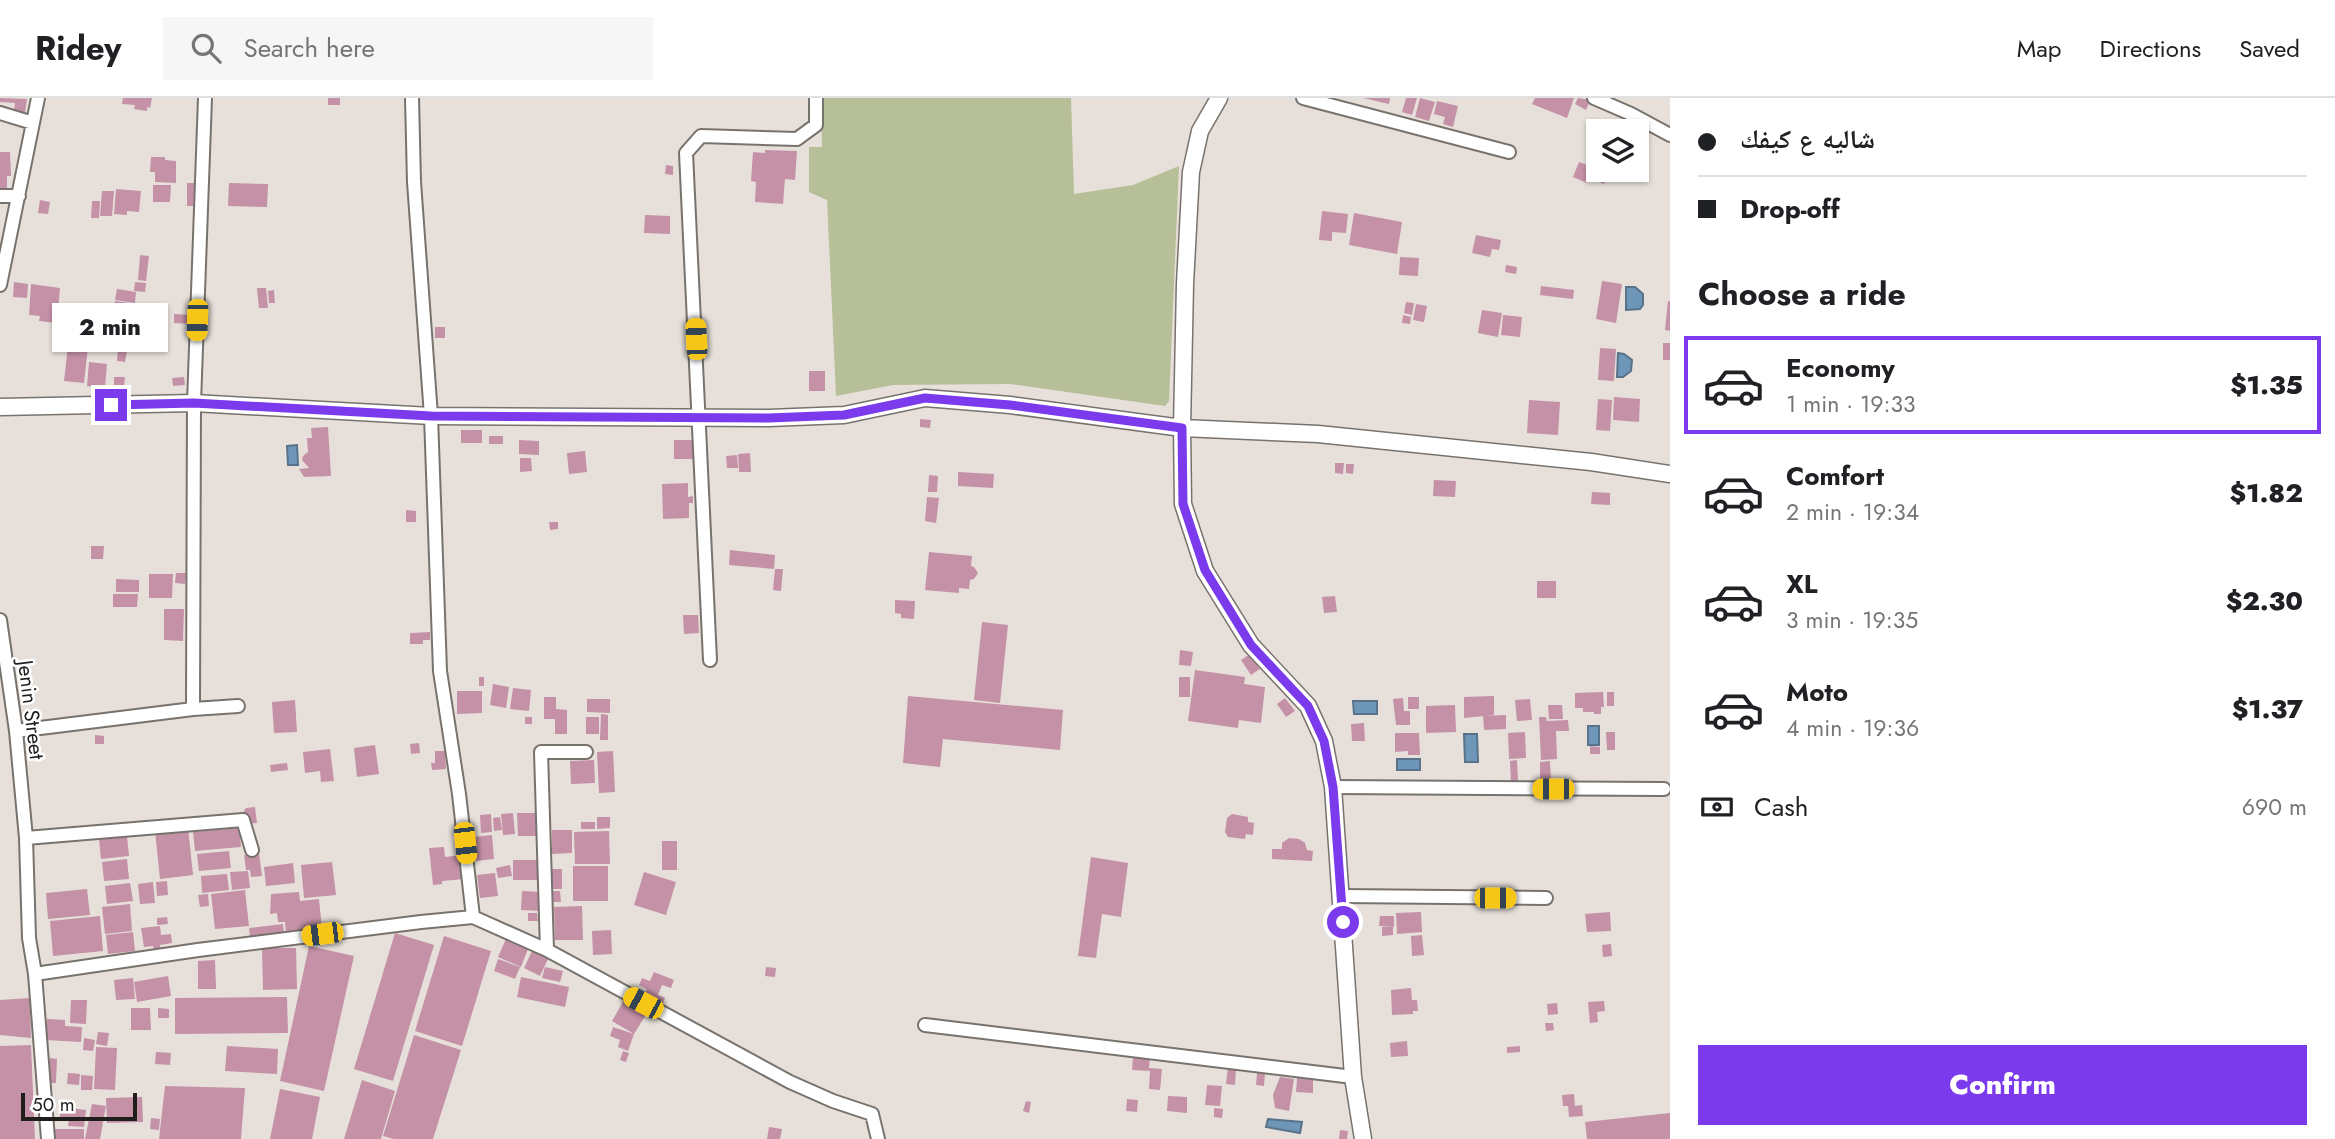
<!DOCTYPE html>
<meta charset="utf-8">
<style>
body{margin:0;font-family:Jost,"Noto Naskh Arabic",sans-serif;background:#f6f6f6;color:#202124;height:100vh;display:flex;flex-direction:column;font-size:26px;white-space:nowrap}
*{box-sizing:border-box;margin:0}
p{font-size:23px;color:#757577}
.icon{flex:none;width:38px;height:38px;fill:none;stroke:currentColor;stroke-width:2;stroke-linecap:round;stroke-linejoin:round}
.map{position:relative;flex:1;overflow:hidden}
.drawer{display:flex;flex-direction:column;background:#fff;width:665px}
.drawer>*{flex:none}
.hud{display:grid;align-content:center;height:154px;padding:0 28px;background:#fff}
.tools{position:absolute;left:1586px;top:21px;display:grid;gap:14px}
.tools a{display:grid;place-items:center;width:63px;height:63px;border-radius:0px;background:#fff;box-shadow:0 2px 5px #0004;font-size:35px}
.scale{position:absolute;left:21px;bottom:18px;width:116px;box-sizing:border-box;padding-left:7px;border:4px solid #201e1c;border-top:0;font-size:19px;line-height:24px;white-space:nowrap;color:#201e1c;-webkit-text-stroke:5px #fff;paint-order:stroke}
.end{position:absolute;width:32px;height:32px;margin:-16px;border:9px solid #7c3aed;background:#fff;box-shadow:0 0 0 4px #fff}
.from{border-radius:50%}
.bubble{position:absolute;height:49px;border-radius:0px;background:#fff;box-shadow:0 2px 5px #0004;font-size:23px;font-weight:800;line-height:49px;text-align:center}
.car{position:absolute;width:21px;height:42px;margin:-21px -10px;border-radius:9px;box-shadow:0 0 5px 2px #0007;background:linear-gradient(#f5c518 24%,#345 0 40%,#f5c518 0 76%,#345 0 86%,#f5c518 0)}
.hud b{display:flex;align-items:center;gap:24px;height:66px;font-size:26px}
.hud b+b{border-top:2px solid #e0e0e0}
.hud i{width:18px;height:18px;background:#202124}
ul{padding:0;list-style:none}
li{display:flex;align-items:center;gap:21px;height:98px;margin:0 14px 10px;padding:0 14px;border:4px solid transparent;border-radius:0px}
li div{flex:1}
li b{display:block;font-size:26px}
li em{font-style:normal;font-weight:800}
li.active{border-color:#7c3aed}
li>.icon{width:63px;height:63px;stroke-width:1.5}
h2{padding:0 28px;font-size:32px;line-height:84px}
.pay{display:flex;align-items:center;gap:18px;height:77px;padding:0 28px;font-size:26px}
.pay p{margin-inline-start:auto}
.cta{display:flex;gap:14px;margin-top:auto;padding:14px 28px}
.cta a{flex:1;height:80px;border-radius:0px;background:#7c3aed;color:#fff;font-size:28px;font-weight:800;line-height:80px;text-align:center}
header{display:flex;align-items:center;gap:42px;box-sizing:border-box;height:98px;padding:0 35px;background:#fff;border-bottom:2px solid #e0e0e0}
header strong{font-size:33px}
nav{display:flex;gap:38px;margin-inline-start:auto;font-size:24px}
.search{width:490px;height:63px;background:#f6f6f6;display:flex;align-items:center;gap:18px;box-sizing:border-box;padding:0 24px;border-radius:0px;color:#757577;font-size:26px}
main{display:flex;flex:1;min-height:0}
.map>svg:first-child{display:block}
</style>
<header>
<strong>Ridey</strong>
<div class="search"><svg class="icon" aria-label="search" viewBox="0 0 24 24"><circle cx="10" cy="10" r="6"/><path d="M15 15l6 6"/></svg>Search here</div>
<nav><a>Map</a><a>Directions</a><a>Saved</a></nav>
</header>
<main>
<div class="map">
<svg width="1670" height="1041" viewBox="0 0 1670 1041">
<rect width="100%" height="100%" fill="#e7e0da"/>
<path fill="#b6bf98" d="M821,0H1071L1074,96L1133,87L1179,68L1169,303L1165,308L1010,286L893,287L836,298L827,102L809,94V49H822Z"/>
<path fill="#6e96b8" stroke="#577289" stroke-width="2" d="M1626,189H1635L1643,196V207L1640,211L1626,212Z
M1618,255L1624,256L1632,262L1631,273L1623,279H1617Z
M297,347L298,367H288L287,348Z
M1353,603H1377V616H1354Z
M1588,628H1599V647H1588Z
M1464,636H1477L1478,664H1465Z
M1397,661H1420V672H1397Z
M1268,1021L1302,1024L1300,1035L1266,1029Z"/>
<path fill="#c491a7" d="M0,0L27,1L25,15L14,13L15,5L0,4Z
M123,0H152L150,10L147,9V13L134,11L135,7L122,6Z
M328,0H340V7H328Z
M1363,0H1390L1389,6Z
M1406,0H1417L1412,17L1402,14Z
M1420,0L1435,4L1429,23L1415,19Z
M1535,0H1574L1567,20L1532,6Z
M1578,0L1590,2L1586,12L1575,6Z
M1437,3L1458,8L1453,29L1443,26L1445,19L1434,16Z
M1636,41L1647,44L1639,74L1636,73Z
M765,52L797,53L795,82L785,81L783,106L755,104L756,84L751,83L753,54L765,55Z
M0,54H10L11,78H7V91L0,92Z
M151,59H165V62L176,63V85L155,84V74H150Z
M1579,64L1608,75L1604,86L1589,80L1587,85L1573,79Z
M666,67L673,68V77L665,76Z
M187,85H195V108H187Z
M229,85L268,86L267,109L228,108Z
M153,87H171L170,104H153Z
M116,91L141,93L139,114L127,113V117L114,116Z
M102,93H114L112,118H100Z
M40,102L50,104L48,116L38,115Z
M92,103H100L99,120H91Z
M1322,113L1348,116L1346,135L1332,134V143L1319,142Z
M1354,115L1402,124L1397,156L1349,147Z
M645,117L670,118V136L644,135Z
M1476,137L1501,142L1499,152L1492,151L1490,159L1472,155Z
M140,157L149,158L146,183L138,182Z
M1400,159L1419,160L1418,178L1399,177Z
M1506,167L1517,169L1516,176L1505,174Z
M1602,183L1622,186L1616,225L1596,221Z
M14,184L28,186L27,200L13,199Z
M135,184L146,185L145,194L134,193Z
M31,186L60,190L57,225L39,223L40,218L29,217Z
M1541,188L1574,192L1573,201L1540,197Z
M257,190H266L268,210H259Z
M117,191L136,194L135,205L115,202Z
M274,192L275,205H269L268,193Z
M115,203L135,206L133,224L113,221Z
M1668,203H1670V233L1665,232Z
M1406,204L1414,205L1412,217L1404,215Z
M1416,206L1427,208L1424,224L1413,222Z
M1482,212L1502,215L1498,239L1478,235Z
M174,216L193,217V226L174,225Z
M1403,217L1411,219L1410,226L1402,225Z
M1503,217L1522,219L1520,239L1501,237Z
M113,223L133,225L131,237L119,236V239L111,238Z
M435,229H445V240H435Z
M69,238L89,240L84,285L64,283Z
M110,240L129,241L125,264L117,263L118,251H110Z
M1663,245H1670V262H1663Z
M1600,250L1616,251L1614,283L1598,282Z
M89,264L107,266L105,290L87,288Z
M809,273H825V293H809Z
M114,279H125L124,288L114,287Z
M184,279L185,287L173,288L172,280Z
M1614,299L1640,301L1639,324L1613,322Z
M1598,301L1612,302L1610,333L1596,332Z
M1529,302L1560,304L1558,337L1527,335Z
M920,321L931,322L930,330L920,329Z
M328,329L331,378L304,379L299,371L309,370L302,362L303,358L308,354L307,340H312L311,330Z
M461,332H482V345H461Z
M489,338H503V346H489Z
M519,342L539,343V357L519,356Z
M674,342H694V361H674Z
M585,353L587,374L569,376L567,355Z
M750,355L751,374H739L738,356Z
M737,357L738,370H727L726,358Z
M520,360H531L532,373L520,374Z
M1335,365H1344L1343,376L1335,375Z
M1346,366H1354L1353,376L1346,375Z
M958,374L994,376L993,390L958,388Z
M929,377L938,378L937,394H928Z
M1434,382L1456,383L1455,399L1433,398Z
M688,385V399L693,398V405H689V420L663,421L662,386Z
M1592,394L1610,395V407L1591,406Z
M927,399L939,400L936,425L925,423Z
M406,412L416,413V424H406Z
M549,424H558V431L550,432Z
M91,448H104L103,461H91Z
M730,452L775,457L774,471L729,467Z
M929,454L972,458L971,468L974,469L978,475L974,481L970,482L969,491L959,490V495L925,492Z
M775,471H783L781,493L773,492Z
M176,475H186L185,486L175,485Z
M149,476H173L172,500H149Z
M116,481L139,482V494H116Z
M1537,483H1556V500H1537Z
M113,496H138L137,509H113Z
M1335,498L1337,514L1324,515L1322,499Z
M895,502L915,503L914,521L901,520V516L895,515Z
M164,511H184L183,543L164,542Z
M683,517H698L699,535L684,536Z
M982,524L1008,527L1000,605L974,602Z
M430,534V542H423V546H410V535Z
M1180,552L1193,554L1191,568L1179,567Z
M1250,556L1260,571L1251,577L1241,562Z
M1195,572L1245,579L1244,586L1265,589L1261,625L1239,622L1238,630L1188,623Z
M479,579H484V588H479Z
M1179,579H1190V599H1179Z
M493,586L509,589L506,610L490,607Z
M513,590L531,592L529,613L510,611Z
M457,593H482V615L457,616Z
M1603,594L1604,609H1601V616H1594V614H1583V610H1575V595Z
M1607,594H1614V608H1607Z
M908,598L1063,612L1060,652L943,641L940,669L903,665Z
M1494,598V617L1464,620V599Z
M544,599H556V611L567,612V636H555V621H544Z
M1408,599H1419V611H1408Z
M1285,600L1295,613L1286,619L1277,606Z
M1403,600L1404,613H1410V627H1396L1393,601Z
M587,601H610V615L587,614Z
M1530,601L1532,622L1517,623L1515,602Z
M295,602L297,634L274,635L272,604Z
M1455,607L1456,634L1426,635V608Z
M1548,607H1562L1563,621H1549Z
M601,616L608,617V642H600Z
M1506,617V631L1484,632L1483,618Z
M525,619H532V626H525Z
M586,619H599V636H586Z
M1539,619H1546L1547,623L1568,622L1569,633H1556L1557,661L1541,662Z
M1364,625L1365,643H1352L1351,626Z
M1525,634L1526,660L1509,661L1508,635Z
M1606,634H1615V652H1607Z
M1395,635H1419L1420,657H1408V653L1395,654Z
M95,637L104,638V646H95Z
M419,645L420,655L411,656L410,646Z
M375,647L379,676L357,679L354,650Z
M1590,648L1600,649V656H1590Z
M330,651L334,683L321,684L320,673L305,675L303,654Z
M435,653H445L446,671L432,672L431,665H435Z
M613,653L615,694L599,695L597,654Z
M594,662L595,685L571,686L570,663Z
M1517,662L1518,683L1511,684L1510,663Z
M1550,663L1551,683H1540V664Z
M287,665L288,672L271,674L270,667Z
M255,709L257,725L248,726L242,716L246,710Z
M513,715L515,736L503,737L501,716Z
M517,715H540L541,738H518Z
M491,716L492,734L481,735L480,717Z
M1232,716L1248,719V724L1254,725L1253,737L1246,736L1245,741L1228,739L1225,734L1227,720Z
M500,719L502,732L494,733L493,720Z
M597,719H610V730L597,731Z
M581,724H595V731H581Z
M188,729L193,777L160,781L155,733Z
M239,730L241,749L195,753L193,734Z
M552,732H572V755L552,756Z
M609,733L610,766H575L574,734Z
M492,737L494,761L476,763L473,739Z
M127,738L129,758L101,761L99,741Z
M1289,740L1299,741L1305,745L1307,752L1313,753L1312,763L1272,761V751H1282V745Z
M662,743H677V772H662Z
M444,749L445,759L462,757L464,781L442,783V786L433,787L429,750Z
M229,753L231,770L199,773L197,756Z
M259,755L262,778L251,779L250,772H246L244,757Z
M1091,759L1128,765L1121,819L1102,816L1096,860L1078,858Z
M127,761L129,781L104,783L102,764Z
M513,762H541V782H513Z
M332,764L336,797L304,800L301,767Z
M293,765L295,785L266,788L264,769Z
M510,767L512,778L498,780L496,770Z
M573,768H608V803H573Z
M551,771H562V791H552Z
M248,773L250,790L232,792L230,774Z
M644,774L676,784L666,817L634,807Z
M495,775L498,798L480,800L477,777Z
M227,776L229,792L202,795L201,778Z
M167,783L168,797L157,798L156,784Z
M153,784L155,805L140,806L138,786Z
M130,785L133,803L107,806L105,788Z
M87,791L90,817L48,821L46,795Z
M245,792L249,828L215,831L211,796Z
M522,793L543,794V813L521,812Z
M551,793H560L561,804H552Z
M299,794L300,803L319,801L322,831L286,835L285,824H278L277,815L270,816L271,796Z
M208,796L209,808L200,809L198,797Z
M130,806L132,833L105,836L102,809Z
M582,808L583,842H555L554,809Z
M1421,814L1422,834L1397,836L1396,815Z
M1610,814L1611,833L1587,834L1585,816Z
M528,815H537L538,823H528Z
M100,818L103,853L53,858L50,823Z
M1380,818H1394V829L1379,828Z
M167,819L168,826L157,827V820Z
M283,826L284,835L250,839L249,830Z
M160,828L161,837L171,836L172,845L160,847V850L154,851L153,848L144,849L141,830Z
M1382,829H1393V837L1382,838Z
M611,832L612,856L593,857L592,833Z
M133,834L135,853L108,856L106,837Z
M395,835L434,847L393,983L354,971Z
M1422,837L1424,857L1412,858L1411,838Z
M444,838L491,853L462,948L415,933Z
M506,841L528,851L521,869L498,859Z
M1611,846L1612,858L1603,859L1602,847Z
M309,848L354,858L324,993L280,983Z
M262,850H296L297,891L263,892Z
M532,853L548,861L540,878L524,870Z
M498,861L520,869L515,881L494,873Z
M215,862L216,891H198V863Z
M545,869L563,873L560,884L542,880Z
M766,869L776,870L775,879L765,878Z
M654,874L674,882L671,890L662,887L658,897L665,900L662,907L643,899L647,891L639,887L642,880L650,883Z
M168,878L171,898L137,904L134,884Z
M521,879L569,889L565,909L517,899Z
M133,880L135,901L116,902L114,882Z
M1411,890L1412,902H1417L1418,913H1413V916L1392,917L1391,892Z
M287,899L288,935L175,936V900Z
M30,900L31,940L0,937V902Z
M71,902H87L86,926L70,925Z
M624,902L647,915L634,936L612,923Z
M1604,903L1605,913L1597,914L1598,924L1590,925L1588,904Z
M1557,905L1558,916L1548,917L1547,906Z
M131,910H150L151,932H131Z
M158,910L169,911V920H158Z
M47,921L65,922V928L82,929L81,944L46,942Z
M1545,925H1553L1554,932L1546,933Z
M613,929L634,936L628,953L618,949L620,942L610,938Z
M98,934L109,935L107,948L96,946Z
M414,937L461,952L433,1041H394L383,1038Z
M84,940L95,942L93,953L83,952Z
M1407,943L1408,958L1391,959L1390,945Z
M31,947L35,1041H0V948Z
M227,948L278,951L277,976L225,973Z
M1520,948V954L1507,955V949Z
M96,949L117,950L115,992L94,991Z
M623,953L629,955L626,964L620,962Z
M156,954L171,955L170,967L155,966Z
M1133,959L1150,960L1149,970L1162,971L1160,992L1149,991L1150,973L1132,972Z
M50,960L57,961L56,985H49Z
M1228,969H1236L1235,987L1226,986Z
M68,975L80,976L79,987L67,986Z
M1257,975H1265L1264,988L1256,987Z
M81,977L93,978L92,992H81Z
M1280,979L1294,981L1289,1013L1275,1010L1273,997Z
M1297,980L1313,981V995L1296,994Z
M362,982L395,993L381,1041H344Z
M1207,987L1222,988L1220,1008L1205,1007Z
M165,988L245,990L241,1041H159Z
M280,991L320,999L312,1041H270Z
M1574,996L1575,1008L1582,1007L1583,1018L1569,1019L1568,1008H1563L1562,997Z
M1168,998L1187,999V1015L1167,1013Z
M142,999L143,1024L107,1025L106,1000Z
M1127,1001L1138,1002L1137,1014L1126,1013Z
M1026,1003L1031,1004L1029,1015L1023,1013Z
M92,1006L106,1008L100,1041H85Z
M70,1010L86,1012L84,1029L68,1028L69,1020L60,1019V1012L70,1013Z
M1214,1010L1223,1011L1222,1020L1214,1019Z
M1670,1015V1041H1587L1585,1024Z
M151,1020L160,1021L159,1032L150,1031Z
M769,1029L782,1031L780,1041H767Z
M54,1031H84V1041H54Z
M1340,1032L1348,1033L1347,1041H1339Z"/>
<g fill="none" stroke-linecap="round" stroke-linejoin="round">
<defs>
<path id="minor" d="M412,0L414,84L431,318L440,573L459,696L473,819
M1303,0L1509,54
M1594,0L1631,16L1670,37
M0,15L33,25
M0,98H19
M0,187L38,0
M0,522L16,633L26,740L29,840L35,876L48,1041
M710,562L686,55L701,38L797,41L816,27V0
M193,611L194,305L205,0
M16,633L193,611L238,608
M1333,689L1664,691
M26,740L243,722L252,752
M1341,798L1546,800
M547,852L541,654H586
M35,876L198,852L421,824L473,819L547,852L790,984L833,1003L872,1016L878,1041
M925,927L1353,979"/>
<path id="tertiary" d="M1219,0L1200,33L1191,74L1185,186L1182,330L1183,406L1205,473L1251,547L1308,608L1324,643L1333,689L1353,979L1363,1041
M0,309L194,305L431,318L769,320L844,317L925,300L1010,307L1182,330L1318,336L1591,364L1670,376"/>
</defs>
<use href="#minor" stroke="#78726d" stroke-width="16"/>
<use href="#tertiary" stroke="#78726d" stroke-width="19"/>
<use href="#minor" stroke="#fff" stroke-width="12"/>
<use href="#tertiary" stroke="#fff" stroke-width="16"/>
</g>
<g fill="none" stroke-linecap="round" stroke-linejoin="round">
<path stroke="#7c3aed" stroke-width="9" d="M111,307L194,305L431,318L769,320L844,317L925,300L1010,307L1182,330L1183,406L1205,472L1251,547L1308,608L1324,643L1333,689L1343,824"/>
</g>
<g text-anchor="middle" stroke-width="5" stroke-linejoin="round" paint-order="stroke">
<g font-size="21" fill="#201e1c" stroke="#fff">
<text transform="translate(31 612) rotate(83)" y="7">Jenin Street</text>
</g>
</g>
</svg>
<div class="tools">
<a><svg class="icon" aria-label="layers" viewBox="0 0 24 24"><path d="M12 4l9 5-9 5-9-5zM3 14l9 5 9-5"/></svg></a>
</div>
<div class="scale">50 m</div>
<i class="end from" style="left:1343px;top:824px"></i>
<i class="end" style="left:111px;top:307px"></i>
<div class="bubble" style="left:52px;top:205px;width:116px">2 min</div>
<i class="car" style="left:197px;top:222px;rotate:182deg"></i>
<i class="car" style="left:696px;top:241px;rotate:357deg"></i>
<i class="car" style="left:1553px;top:691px;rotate:270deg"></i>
<i class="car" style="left:465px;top:745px;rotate:174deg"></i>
<i class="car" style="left:1495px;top:800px;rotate:90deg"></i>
<i class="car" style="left:322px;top:836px;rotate:263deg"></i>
<i class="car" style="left:643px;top:905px;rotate:298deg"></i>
</div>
<section class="drawer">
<div class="hud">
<b><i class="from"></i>شاليه ع كيفك</b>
<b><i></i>Drop-off</b>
</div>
<h2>Choose a ride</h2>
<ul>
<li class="active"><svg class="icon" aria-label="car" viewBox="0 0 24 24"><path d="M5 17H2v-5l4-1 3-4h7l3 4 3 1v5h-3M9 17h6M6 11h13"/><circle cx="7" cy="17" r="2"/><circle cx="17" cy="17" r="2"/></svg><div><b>Economy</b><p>1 min · 19:33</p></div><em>$1.35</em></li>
<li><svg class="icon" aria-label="car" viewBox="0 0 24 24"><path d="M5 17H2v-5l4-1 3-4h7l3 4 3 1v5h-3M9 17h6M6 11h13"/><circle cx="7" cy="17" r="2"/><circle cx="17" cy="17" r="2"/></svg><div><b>Comfort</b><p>2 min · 19:34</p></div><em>$1.82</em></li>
<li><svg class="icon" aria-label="car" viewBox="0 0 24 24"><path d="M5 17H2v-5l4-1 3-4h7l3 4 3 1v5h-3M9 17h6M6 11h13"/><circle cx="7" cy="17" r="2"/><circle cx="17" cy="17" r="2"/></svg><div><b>XL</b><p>3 min · 19:35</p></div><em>$2.30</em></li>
<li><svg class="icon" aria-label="car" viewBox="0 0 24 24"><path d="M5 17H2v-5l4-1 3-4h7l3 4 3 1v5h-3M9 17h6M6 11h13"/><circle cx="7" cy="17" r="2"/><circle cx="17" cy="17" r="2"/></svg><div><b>Moto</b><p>4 min · 19:36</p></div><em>$1.37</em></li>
</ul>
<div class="pay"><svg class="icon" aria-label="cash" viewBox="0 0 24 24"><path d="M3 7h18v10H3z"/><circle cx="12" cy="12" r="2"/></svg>Cash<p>690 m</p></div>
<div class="cta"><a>Confirm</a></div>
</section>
</main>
